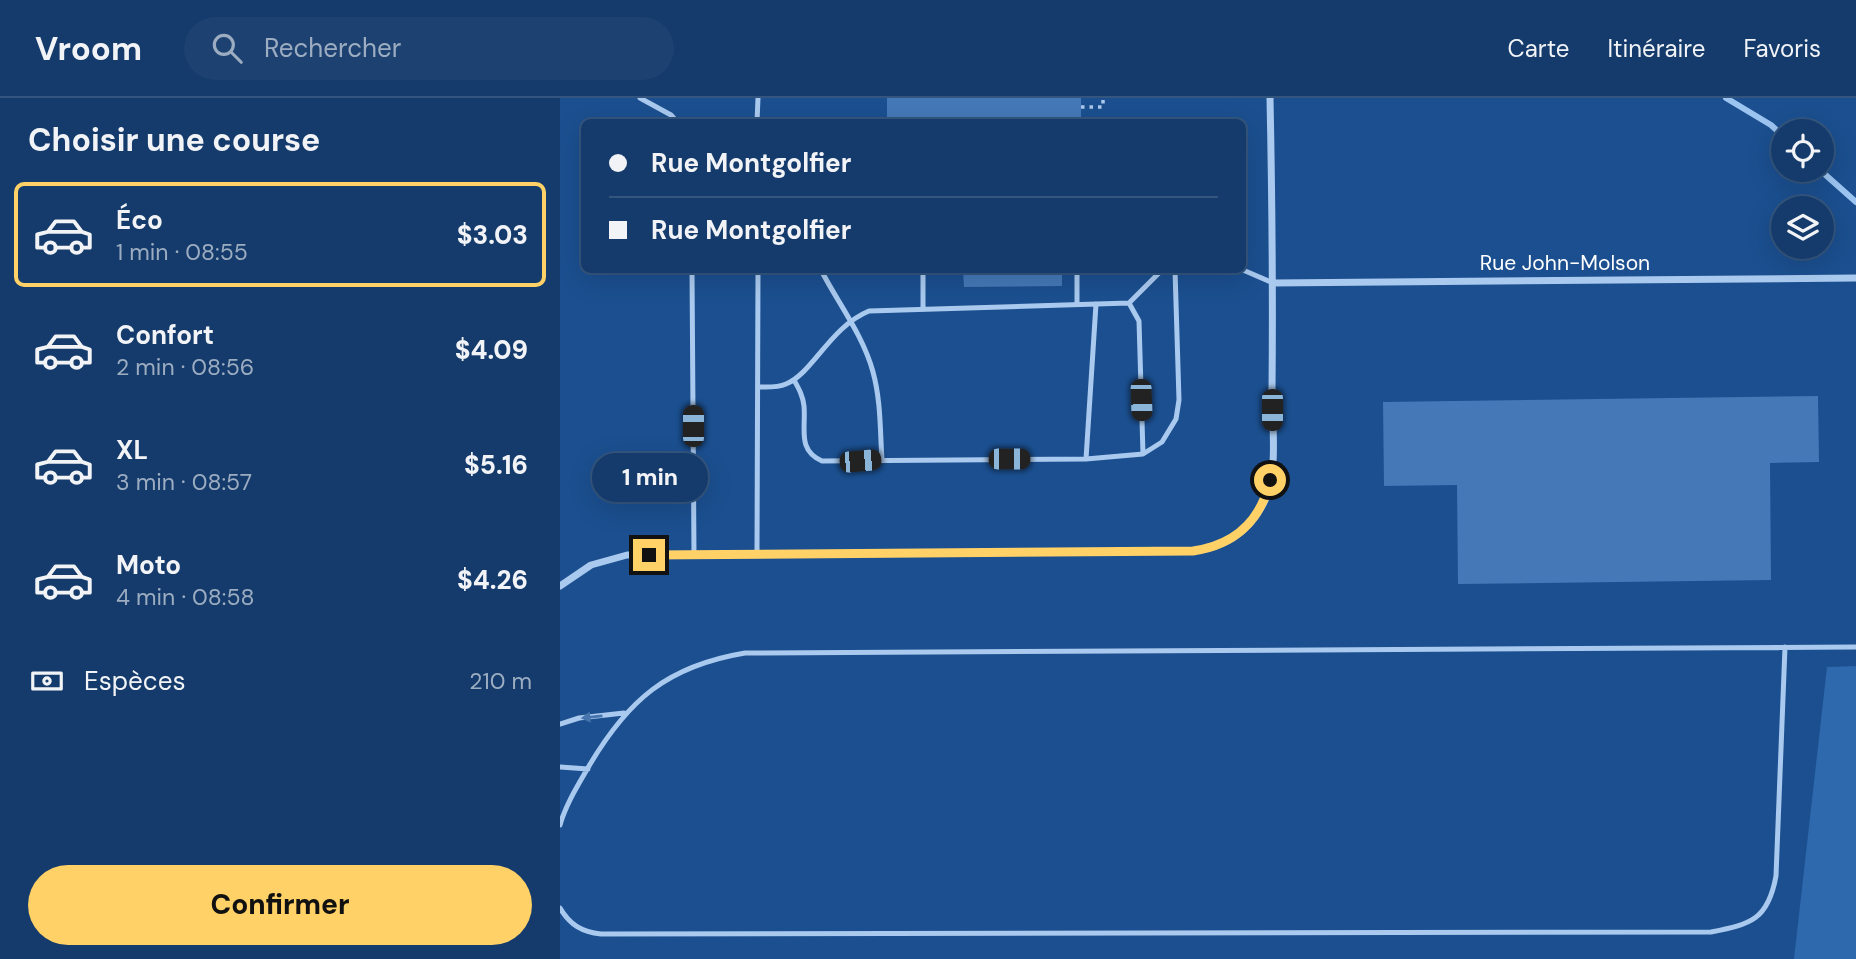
<!DOCTYPE html>
<html lang="fr">
<meta charset="utf-8">
<style>
body{margin:0;font-family:"DM Sans",sans-serif;background:#1d4271;color:#f1f3f6;height:100vh;display:flex;flex-direction:column;font-size:26px;white-space:nowrap}
*{box-sizing:border-box;margin:0}
p{font-size:23px;color:#9dadc1}
.icon{flex:none;width:38px;height:38px;fill:none;stroke:currentColor;stroke-width:2;stroke-linecap:round;stroke-linejoin:round}
.map{position:relative;flex:1;overflow:hidden}
.details{display:flex;flex-direction:column;background:#143b6b;width:560px}
.details>*{flex:none}
.top-card{position:absolute;left:21px;top:21px;width:665px;height:154px;border-radius:10px;box-shadow:0 7px 28px #0002,0 0 0 2px #33557e;display:grid;align-content:center;height:154px;padding:0 28px;background:#143b6b}
.buttons{position:absolute;left:1211px;top:21px;display:grid;gap:14px}
.buttons a{display:grid;place-items:center;width:63px;height:63px;border-radius:50%;background:#143b6b;box-shadow:0 7px 28px #0002,0 0 0 2px #33557e;font-size:35px}
.end{position:absolute;width:32px;height:32px;margin:-16px;border:9px solid #ffd166;background:#111;box-shadow:0 0 0 4px #111}
.from{border-radius:50%}
.bubble{position:absolute;height:49px;border-radius:24px;background:#143b6b;box-shadow:0 7px 28px #0002,0 0 0 2px #33557e;font-size:23px;font-weight:800;line-height:49px;text-align:center}
.car{position:absolute;width:21px;height:42px;margin:-21px -10px;border-radius:9px;box-shadow:0 0 5px 2px #0007;background:linear-gradient(#222 24%,#8ab4d8 0 40%,#222 0 76%,#8ab4d8 0 86%,#222 0)}
.top-card b{display:flex;align-items:center;gap:24px;height:66px;font-size:26px}
.top-card b+b{border-top:2px solid #33557e}
.top-card i{width:18px;height:18px;background:#f1f3f6}
ul{padding:0;list-style:none}
li{display:flex;align-items:center;gap:21px;height:105px;margin:0 14px 10px;padding:0 14px;border:4px solid transparent;border-radius:10px}
li div{flex:1}
li b{display:block;font-size:26px}
li em{font-style:normal;font-weight:800}
li.on{border-color:#ffd166}
li>.icon{width:63px;height:63px;stroke-width:1.5}
h2{padding:0 28px;font-size:32px;line-height:84px}
.pay{display:flex;align-items:center;gap:18px;height:77px;padding:0 28px;font-size:26px}
.pay p{margin-inline-start:auto}
.action{display:flex;gap:14px;margin-top:auto;padding:14px 28px}
.action a{flex:1;height:80px;border-radius:42px;background:#ffd166;color:#111;font-size:28px;font-weight:800;line-height:80px;text-align:center}
header{display:flex;align-items:center;gap:42px;box-sizing:border-box;height:98px;padding:0 35px;background:#143b6b;border-bottom:2px solid #33557e}
header strong{font-size:33px}
nav{display:flex;gap:38px;margin-inline-start:auto;font-size:24px}
.search{width:490px;height:63px;background:#1d4271;display:flex;align-items:center;gap:18px;box-sizing:border-box;padding:0 24px;border-radius:38px;color:#9dadc1;font-size:26px}
main{display:flex;flex:1;min-height:0}
.map>svg:first-child{display:block}
</style>
<header>
<strong>Vroom</strong>
<div class="search"><svg class="icon" aria-label="search" viewBox="0 0 24 24"><circle cx="10" cy="10" r="6"/><path d="M15 15l6 6"/></svg>Rechercher</div>
<nav><a>Carte</a><a>Itinéraire</a><a>Favoris</a></nav>
</header>
<main>
<section class="details">
<h2>Choisir une course</h2>
<ul>
<li class="on"><svg class="icon" aria-label="car" viewBox="0 0 24 24"><path d="M5 17H2v-5l4-1 3-4h7l3 4 3 1v5h-3M9 17h6M6 11h13"/><circle cx="7" cy="17" r="2"/><circle cx="17" cy="17" r="2"/></svg><div><b>Éco</b><p>1 min · 08:55</p></div><em>$3.03</em></li>
<li><svg class="icon" aria-label="car" viewBox="0 0 24 24"><path d="M5 17H2v-5l4-1 3-4h7l3 4 3 1v5h-3M9 17h6M6 11h13"/><circle cx="7" cy="17" r="2"/><circle cx="17" cy="17" r="2"/></svg><div><b>Confort</b><p>2 min · 08:56</p></div><em>$4.09</em></li>
<li><svg class="icon" aria-label="car" viewBox="0 0 24 24"><path d="M5 17H2v-5l4-1 3-4h7l3 4 3 1v5h-3M9 17h6M6 11h13"/><circle cx="7" cy="17" r="2"/><circle cx="17" cy="17" r="2"/></svg><div><b>XL</b><p>3 min · 08:57</p></div><em>$5.16</em></li>
<li><svg class="icon" aria-label="car" viewBox="0 0 24 24"><path d="M5 17H2v-5l4-1 3-4h7l3 4 3 1v5h-3M9 17h6M6 11h13"/><circle cx="7" cy="17" r="2"/><circle cx="17" cy="17" r="2"/></svg><div><b>Moto</b><p>4 min · 08:58</p></div><em>$4.26</em></li>
</ul>
<div class="pay"><svg class="icon" aria-label="cash" viewBox="0 0 24 24"><path d="M3 7h18v10H3z"/><circle cx="12" cy="12" r="2"/></svg>Espèces<p>210 m</p></div>
<div class="action"><a>Confirmer</a></div>
</section>
<div class="map">
<svg width="1296" height="861" viewBox="0 0 1296 861">
<rect width="100%" height="100%" fill="#1b4f8f"/>
<path fill="#2e69ad" d="M1296,568V861H1234L1267,569Z"/>
<g fill="none" stroke-linecap="round" stroke-linejoin="round">
<path stroke="#9cc4f0" stroke-width="6" d="M1166,0L1211,27L1223,38
M1260,72L1296,104"/>
</g>
<path fill="#4478b7" d="M327,0H521V24H327Z
M403,172H502V188L404,189Z
M1258,298L1259,364L1210,365L1211,482L898,486L897,387L824,388L823,304Z"/>
<g fill="none" stroke-linecap="round" stroke-linejoin="round">
<path stroke="#a9c9ee" stroke-width="3.5" stroke-dasharray="3.5 5" stroke-linecap="butt" d="M521,9H543V0"/>
<path stroke="#a9c9ee" stroke-width="5" d="M80,0L111,17L117,24
M197,24L198,0
M132,172L134,456
M261,172C278,205 303,237 313,274C321,303 320,333 322,362
M363,172V211
M517,172V206
M641,172H683L713,185
M569,205L579,223L583,356
M234,282C239,291 243,298 244,308C246,331 237,352 262,363L526,361L583,356L602,344L616,321L619,302L615,172
M198,289C207,289 217,290 226,286C253,275 270,229 309,213L569,205L602,172
M526,361L536,206
M197,456L198,172
M0,626L19,620L64,615
M0,669L28,671
M0,727C6,706 18,687 29,668C68,602 107,568 185,555L1296,549
M0,810C10,827 22,834 41,836L1151,834C1191,826 1208,822 1216,778L1225,549"/>
<path stroke="#a9c9ee" stroke-width="7" d="M713,185L1296,180
M0,488L31,467L67,457L633,453C666,449 692,432 706,400C718,369 712,326 712,294C713,196 712,98 710,0"/>
</g>
<defs><path id="oneway-solid" d="M-6-.8H1V-3.2L6.5 0L1 3.2V.8H-6Z" transform="scale(1.75)"/></defs>
<use fill="#4674ac" href="#oneway-solid" transform="translate(32 619) rotate(174)"/>
<g fill="none" stroke-linecap="round" stroke-linejoin="round">
<path stroke="#ffd166" stroke-width="9" d="M89,457L633,453C674,447 701,423 710,382"/>
</g>
<g text-anchor="middle" stroke-width="6" stroke-linejoin="round" paint-order="stroke">
<g font-size="21" fill="#fff" stroke="#1b4f8f">
<text x="1005" y="172">Rue John-Molson</text>
</g>
</g>
</svg>
<div class="buttons">
<a><svg class="icon" aria-label="locate" viewBox="0 0 24 24"><circle cx="12" cy="12" r="6"/><path d="M12 2v4M12 18v4M2 12h4M18 12h4"/></svg></a>
<a><svg class="icon" aria-label="layers" viewBox="0 0 24 24"><path d="M12 4l9 5-9 5-9-5zM3 14l9 5 9-5"/></svg></a>
</div>
<i class="end from" style="left:710px;top:382px"></i>
<i class="end" style="left:89px;top:457px"></i>
<div class="bubble" style="left:32px;top:355px;width:116px">1 min</div>
<i class="car" style="left:581px;top:302px;rotate:178deg"></i>
<i class="car" style="left:712px;top:312px;rotate:180deg"></i>
<i class="car" style="left:133px;top:328px;rotate:0deg"></i>
<i class="car" style="left:449px;top:361px;rotate:90deg"></i>
<i class="car" style="left:300px;top:363px;rotate:85deg"></i>
<div class="top-card">
<b><i class="from"></i>Rue Montgolfier</b>
<b><i></i>Rue Montgolfier</b>
</div>
</div>
</main>
